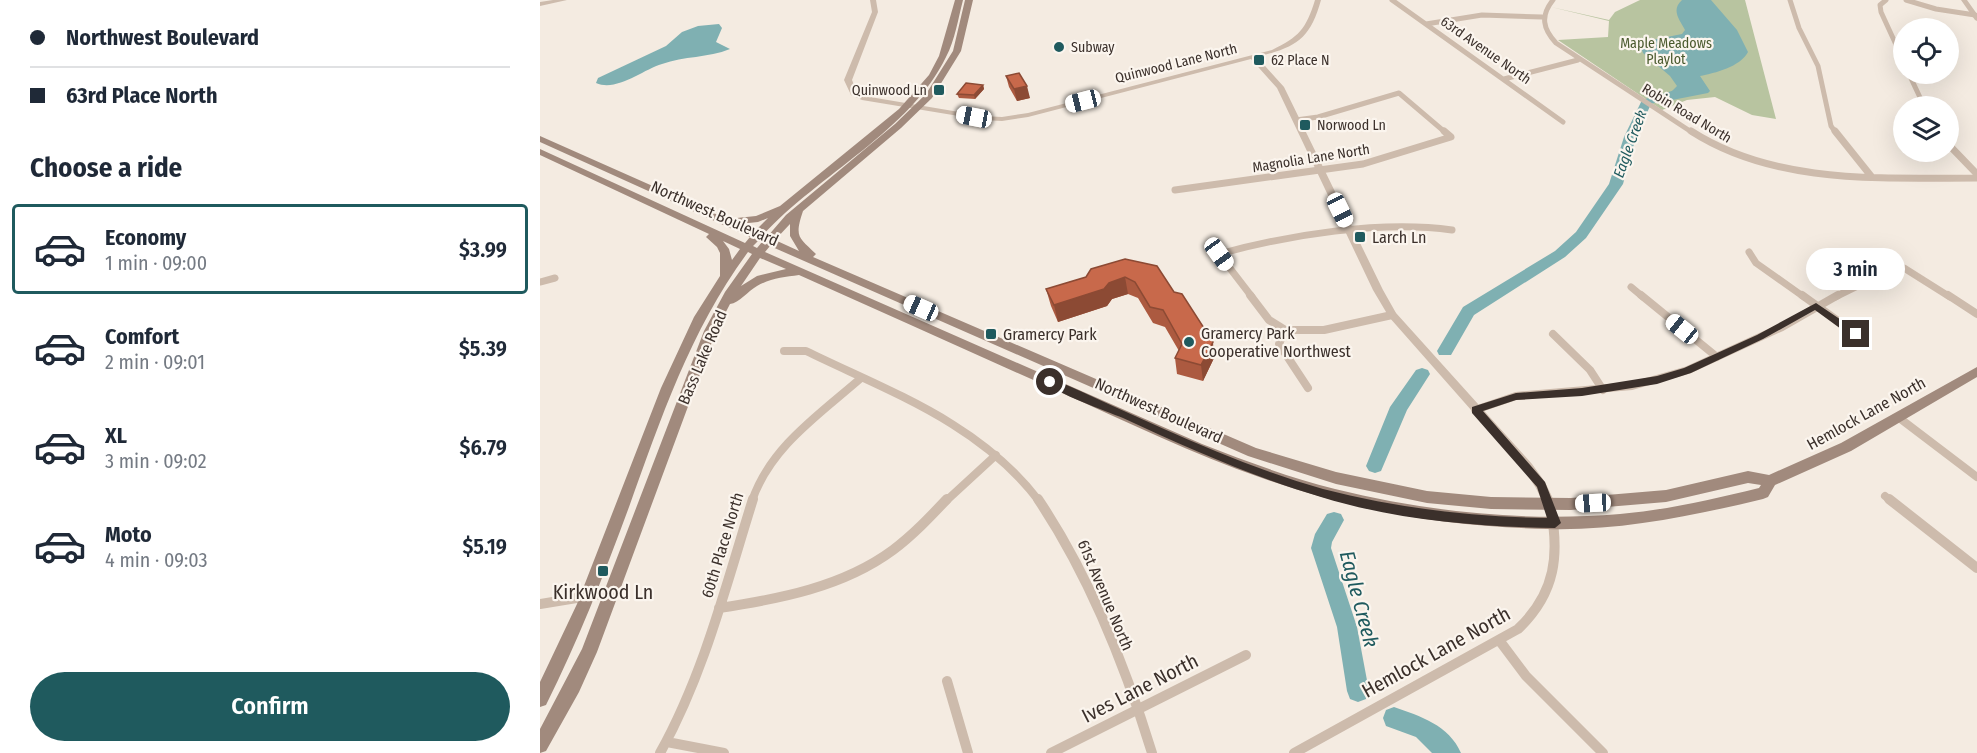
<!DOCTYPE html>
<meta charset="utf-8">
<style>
body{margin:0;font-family:"Fira Sans Condensed",sans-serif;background:#f6f6f7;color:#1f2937;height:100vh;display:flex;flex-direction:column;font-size:22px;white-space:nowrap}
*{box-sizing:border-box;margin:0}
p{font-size:20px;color:#747a83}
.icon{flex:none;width:33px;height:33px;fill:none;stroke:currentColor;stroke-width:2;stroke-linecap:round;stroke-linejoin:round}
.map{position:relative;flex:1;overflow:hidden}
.sheet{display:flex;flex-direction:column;background:#fff;width:540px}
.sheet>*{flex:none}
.hud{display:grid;align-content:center;height:132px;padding:0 30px;background:#fff}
.fabs{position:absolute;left:1353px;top:18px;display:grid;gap:12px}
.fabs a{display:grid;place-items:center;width:66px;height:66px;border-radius:50%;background:#fff;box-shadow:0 6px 24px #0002;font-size:30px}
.end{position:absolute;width:27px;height:27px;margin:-14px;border:8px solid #3b302b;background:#fff;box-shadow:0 0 0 3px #fff}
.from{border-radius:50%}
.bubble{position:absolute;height:42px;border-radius:21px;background:#fff;box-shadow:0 6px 24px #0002;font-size:20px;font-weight:600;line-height:42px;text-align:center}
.car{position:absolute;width:18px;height:36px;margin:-18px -9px;border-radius:8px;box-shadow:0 0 4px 2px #0007;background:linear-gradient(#fff 24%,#345 0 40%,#fff 0 76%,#345 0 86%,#fff 0)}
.hud b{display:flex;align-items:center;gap:21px;height:57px;font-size:22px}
.hud b+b{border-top:2px solid #e0e1e3}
.hud i{width:15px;height:15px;background:#1f2937}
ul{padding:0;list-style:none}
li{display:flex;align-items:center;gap:18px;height:90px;margin:0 12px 9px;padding:0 18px;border:3px solid transparent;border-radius:6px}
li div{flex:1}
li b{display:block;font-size:22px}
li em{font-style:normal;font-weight:600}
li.current{border-color:#1f5a5e}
li>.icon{width:54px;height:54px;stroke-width:1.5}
h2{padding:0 30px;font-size:27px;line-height:72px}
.cta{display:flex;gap:12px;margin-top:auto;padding:12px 30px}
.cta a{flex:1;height:69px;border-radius:36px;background:#1f5a5e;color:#fff;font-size:24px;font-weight:600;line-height:69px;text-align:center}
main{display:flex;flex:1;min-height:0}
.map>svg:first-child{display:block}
</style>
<main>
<section class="sheet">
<div class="hud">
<b><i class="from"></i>Northwest Boulevard</b>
<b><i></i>63rd Place North</b>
</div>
<h2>Choose a ride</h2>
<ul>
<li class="current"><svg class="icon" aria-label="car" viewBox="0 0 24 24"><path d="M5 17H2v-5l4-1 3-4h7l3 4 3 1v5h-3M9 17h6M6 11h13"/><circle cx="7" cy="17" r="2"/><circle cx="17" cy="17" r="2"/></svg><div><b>Economy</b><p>1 min · 09:00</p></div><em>$3.99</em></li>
<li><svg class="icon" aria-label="car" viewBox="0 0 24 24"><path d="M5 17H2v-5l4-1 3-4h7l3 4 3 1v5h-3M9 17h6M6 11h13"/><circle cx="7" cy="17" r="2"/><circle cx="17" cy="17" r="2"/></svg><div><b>Comfort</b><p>2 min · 09:01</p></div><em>$5.39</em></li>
<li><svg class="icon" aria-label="car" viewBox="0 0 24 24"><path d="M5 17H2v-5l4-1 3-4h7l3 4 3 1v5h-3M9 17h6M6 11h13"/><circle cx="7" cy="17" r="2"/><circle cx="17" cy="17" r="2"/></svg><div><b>XL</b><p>3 min · 09:02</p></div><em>$6.79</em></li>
<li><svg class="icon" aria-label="car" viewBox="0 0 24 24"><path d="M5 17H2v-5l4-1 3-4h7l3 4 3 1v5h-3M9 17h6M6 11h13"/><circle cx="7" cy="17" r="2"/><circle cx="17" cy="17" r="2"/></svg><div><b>Moto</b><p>4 min · 09:03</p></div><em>$5.19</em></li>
</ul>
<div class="cta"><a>Confirm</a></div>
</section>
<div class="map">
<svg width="1437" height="753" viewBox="0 0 1437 753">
<rect width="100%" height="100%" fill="#f4ebe1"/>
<path fill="#b8c4a0" d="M1100,0H1205L1236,119L1212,115L1175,97L1147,100L1122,110L1018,40L1068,37L1069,21L1011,7L1069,20L1075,12Z"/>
<path fill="#7fb0b2" d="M1142,0H1171L1197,30L1208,52C1200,67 1175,73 1160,76L1170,91L1168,93L1122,102L1114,100L1115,96L1131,92L1137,86L1130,76L1103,53L1101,47L1107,41L1142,34L1145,30C1139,19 1131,10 1142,0Z
M179,24L182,28L176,42L190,49C168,58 144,56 122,64C102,70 77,92 56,83L58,78L126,46L142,32L158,26Z"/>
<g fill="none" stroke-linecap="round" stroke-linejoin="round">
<path fill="#7fb0b2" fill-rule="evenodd" d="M1135,90L1139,91V95L1111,104L1096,137L1083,184L1046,238L1025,257L934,315L911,355H899L897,351L923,307L1015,251L1036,232L1069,184L1084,137L1102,100Z
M882,368L888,370L890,374L867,410L841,471L835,473L829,471L826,466L850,407L876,370Z
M794,512L801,514L804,520L792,542L791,548L817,627L829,691L826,699L818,702L810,699L807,691L797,627L771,548L775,534L787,514Z
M854,707C880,716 909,725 921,753H892L876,737L846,726L843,718L846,710Z"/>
<path stroke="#cdbbac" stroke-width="5" d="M852,0L1023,122
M1013,0C1000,16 1003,29 1016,43L1153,133
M1250,0L1259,28L1278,66L1291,126L1296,133
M1346,0L1340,5L1341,12L1364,62
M1366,0L1396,9L1435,15
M886,24L942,15L1002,17
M1369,74L1384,106
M964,79L1038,60
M756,120L778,117L859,93L906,133"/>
<path stroke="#cdbbac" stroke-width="7" d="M1151,131C1235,185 1341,178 1437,178
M1295,131L1331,176
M1408,144L1437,174
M635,190L823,164L911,137L904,131
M1209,252L1216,263L1264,297
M1335,252L1356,267L1364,268L1410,297
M0,282L15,278
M1091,287L1103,297
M712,297L679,254C748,235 841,220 912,230
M1295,297L1356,267"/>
<path stroke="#cdbbac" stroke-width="8" d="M710,295L729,320L745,330L739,344L768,388
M1101,295L1177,357
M1262,295L1316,334
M1408,295L1437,314
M745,330H784L852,315
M1013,334L1050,370L1063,390
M244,351H266C350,392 440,423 499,501
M935,410L976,396L1092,386L1148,370L1242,327L1298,295
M1358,417L1437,477
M1345,496L1351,501
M212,501C230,447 280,414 321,378
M406,501L456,455"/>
<path stroke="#cdbbac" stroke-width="10" d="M498,499C549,575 585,665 612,753
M1349,499L1437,568
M0,604L73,592
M179,608C239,599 303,587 353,550C373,535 390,517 407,499
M959,640L986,676L1063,753
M407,681L428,753
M127,742L184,753
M120,753C164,674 186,585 213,499
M511,753L706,655
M754,753L978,629C1016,593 1020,554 1010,505"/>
<path fill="#cdbbac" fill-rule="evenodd" d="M13,0H27L0,6V2Z
M330,0H336L338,12L312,80L317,92L324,96L443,116L462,117L488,113L732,50C759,37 766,29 775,0H781C770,40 756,47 717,57L744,87L843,290L856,313L992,464L1005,482L1016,505L1014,509L1010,510L1006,509L996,488L984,470L849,317L833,290L737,88L711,59L488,117L462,121L443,120L322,100L311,95L304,80L332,12Z
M1421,0H1427L1437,14V21L1435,20Z"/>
<path fill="#a18a7d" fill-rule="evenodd" d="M415,0H423C418,19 415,40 406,57C371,130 278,175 223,235L227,237L246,215L355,124L386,94L413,51L425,0H433L421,51L392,98L361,128L263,211C254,238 259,237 276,254L273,257L716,448L796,472L887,491L951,497L1031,498L1126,490L1208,471L1229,475L1301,443L1437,367V377L1311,451L1235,485L1228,497L1223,499C1152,516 1080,531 1007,529C910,527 813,511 722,478C653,454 587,422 520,392C433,353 346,314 259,275C244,277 231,278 217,286C208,291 199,303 190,304L176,331L57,652L39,692L6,751L0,753V729L42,649L164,331L185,292L212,254L208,252C151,329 121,418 89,507C64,575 38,641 6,705L0,707V682L37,604L121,388L154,317L180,276V253L177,247L166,237L169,234L0,155V149L205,243L210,237L0,142V136L187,219L216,216L240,206L359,109L389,75L399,56ZM228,218L215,231L199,224L218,222ZM250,224V236L259,251L235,240ZM183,241L200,249L192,260L189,249ZM218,241L222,242L217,248L213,246ZM230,246L708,456L796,484L887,503L951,509L1031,510L1126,502L1208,483L1221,485L1219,488C1173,499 1127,510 1080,514C985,522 888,512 795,489C750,478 706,461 662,444L225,252ZM220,258L246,269L217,276L201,286Z"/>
</g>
<path fill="#ac5a40" d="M466,76L490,98L477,101L469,87Z
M443,85L444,89L435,99L419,98L417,94Z
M585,259L674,358L663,381L637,374L635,358L639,351L625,327L613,323L598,298L588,294L572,299L567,306L518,322L511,306L506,289L546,277Z"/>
<path fill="#8c4a34" d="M443,85L444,89L435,99L434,95Z
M487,86L490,98L477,101L474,89Z
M585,277L588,294L572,299L567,306L518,322L514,305L569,283Z
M673,342L674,358L663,381L661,365Z"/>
<path fill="#c8694b" stroke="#8c4a34" stroke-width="1.5" d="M479,73L487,86L474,89L466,76Z
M426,83L443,85L434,95L417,94Z
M585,259L617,266L634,292L642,294L673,342L661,365L635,358L642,344L623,310L610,307L595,282L585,277L569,283L564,289L514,305L506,289L546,277L551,269Z"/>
<path fill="#3b302b" d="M1276,303L1319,332V337H1312L1275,310L1223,339L1151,373L1117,384L1042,396L976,400L943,411L1005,482L1021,523L1015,528C937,527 856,520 781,497C713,477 648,448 583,418C566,411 515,393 505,382L510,378L513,379C602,418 690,463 783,489C856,508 932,517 1007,518L997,487L932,413V407L976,393L1042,388L1117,376L1144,368L1217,335Z"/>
<g fill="#1f5a5e" stroke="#fbf5ee" stroke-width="2">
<circle cx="519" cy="47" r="6"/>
<rect x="713" y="54" width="12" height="12" rx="3"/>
<rect x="393" y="84" width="12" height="12" rx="3"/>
<rect x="759" y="119" width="12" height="12" rx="3"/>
<rect x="814" y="231" width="12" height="12" rx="3"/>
<rect x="445" y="328" width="12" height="12" rx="3"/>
<circle cx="649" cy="342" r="6"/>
<rect x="57" y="565" width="12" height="12" rx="3"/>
</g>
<g text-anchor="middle" stroke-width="4.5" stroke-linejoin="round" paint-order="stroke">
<g font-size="14" fill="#4a5a2e" stroke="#fbf5ee">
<text x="1126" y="48">Maple Meadows<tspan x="1126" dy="16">Playlot</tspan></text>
</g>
<g font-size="14" fill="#3b302b" stroke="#fbf5ee" text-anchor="start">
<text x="531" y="52">Subway</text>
<text x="731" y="65">62 Place N</text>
<text x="387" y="95" text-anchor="end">Quinwood Ln</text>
<text x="777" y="130">Norwood Ln</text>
</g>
<g font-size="14" fill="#3b302b" stroke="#fbf5ee">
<text transform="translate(946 50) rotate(35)" y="5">63rd Avenue North</text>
<text transform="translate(636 63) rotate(-14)" y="5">Quinwood Lane North</text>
<text transform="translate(1147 113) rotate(31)" y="5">Robin Road North</text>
<text transform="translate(771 158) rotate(-9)" y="5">Magnolia Lane North</text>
</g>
<g font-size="15" font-style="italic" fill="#1f5a5e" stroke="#fbf5ee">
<text transform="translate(1090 144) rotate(-70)" y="5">Eagle Creek</text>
</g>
<g font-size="16" fill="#3b302b" stroke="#fbf5ee">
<text transform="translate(175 213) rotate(24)" y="6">Northwest Boulevard</text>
<text transform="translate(162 357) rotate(-67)" y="6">Bass Lake Road</text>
<text transform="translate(619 410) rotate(24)" y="6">Northwest Boulevard</text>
<text transform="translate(1326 413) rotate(-29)" y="6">Hemlock Lane North</text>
<text transform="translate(182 545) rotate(-73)" y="6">60th Place North</text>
<text transform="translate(566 595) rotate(67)" y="6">61st Avenue North</text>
</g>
<g font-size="16" fill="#3b302b" stroke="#fbf5ee" text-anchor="start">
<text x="832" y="243">Larch Ln</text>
<text x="661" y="339">Gramercy Park<tspan x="661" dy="18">Cooperative Northwest</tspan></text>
<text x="463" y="340">Gramercy Park</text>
</g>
<g font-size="20" fill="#3b302b" stroke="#fbf5ee">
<text x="63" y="599">Kirkwood Ln</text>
</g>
<g font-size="20" fill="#3b302b" stroke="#fbf5ee">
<text transform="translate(896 652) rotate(-29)" y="7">Hemlock Lane North</text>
<text transform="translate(600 688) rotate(-27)" y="7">Ives Lane North</text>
</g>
<g font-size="21" font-style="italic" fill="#1f5a5e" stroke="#fbf5ee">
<text transform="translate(819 599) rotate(75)" y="7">Eagle Creek</text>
</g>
</g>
</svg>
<div class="fabs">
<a><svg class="icon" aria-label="locate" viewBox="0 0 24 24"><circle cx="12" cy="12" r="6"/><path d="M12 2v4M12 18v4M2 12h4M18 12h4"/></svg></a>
<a><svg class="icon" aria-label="layers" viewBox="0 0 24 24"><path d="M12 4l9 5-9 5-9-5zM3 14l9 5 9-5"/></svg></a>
</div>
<i class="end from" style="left:510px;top:382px"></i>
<i class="end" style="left:1316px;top:334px"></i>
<div class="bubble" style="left:1266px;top:248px;width:99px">3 min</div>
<i class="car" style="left:543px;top:101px;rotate:256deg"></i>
<i class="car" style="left:434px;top:117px;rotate:281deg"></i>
<i class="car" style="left:800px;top:210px;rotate:154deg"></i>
<i class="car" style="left:679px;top:254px;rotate:144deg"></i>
<i class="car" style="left:381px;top:308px;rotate:294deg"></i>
<i class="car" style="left:1142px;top:329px;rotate:309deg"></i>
<i class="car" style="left:1053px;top:503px;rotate:267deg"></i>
</div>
</main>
